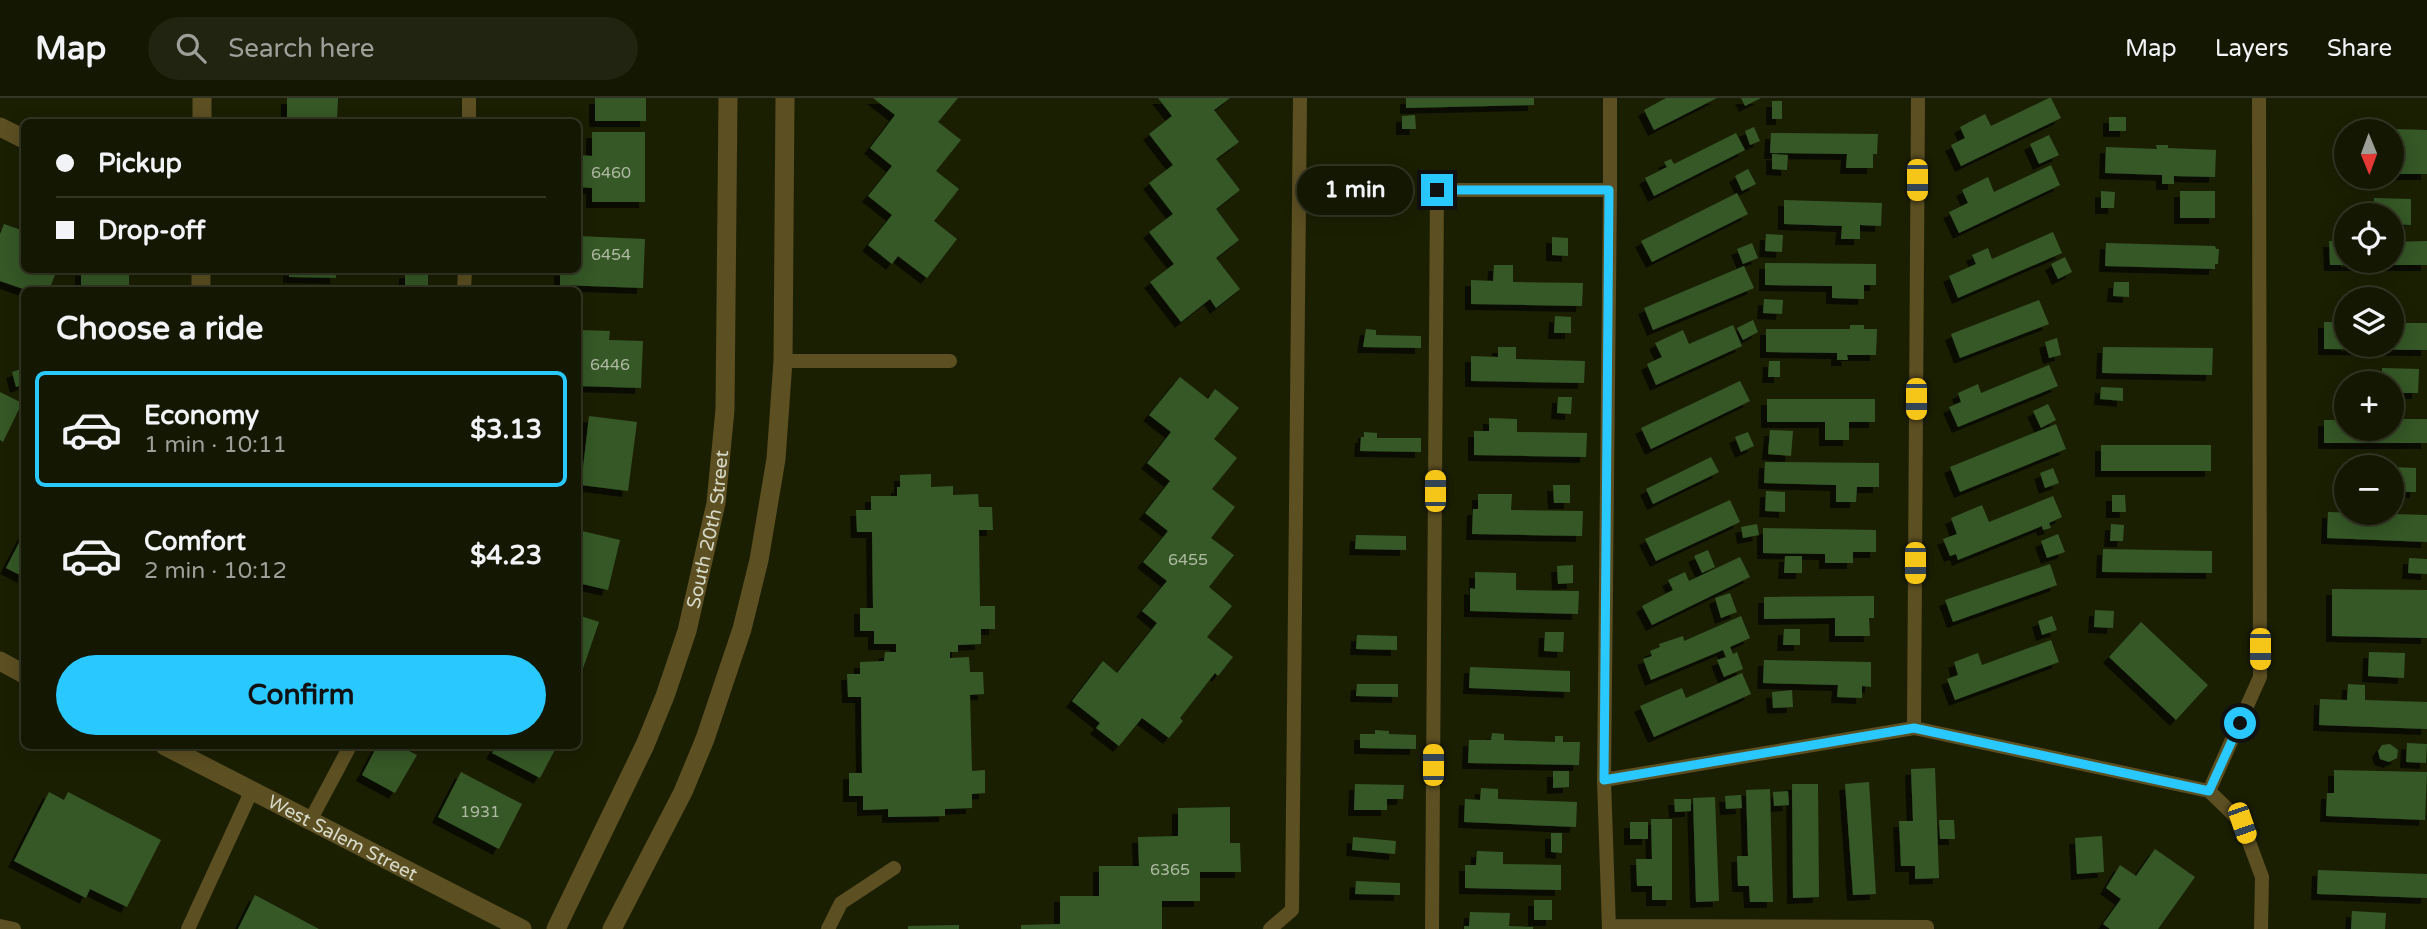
<!DOCTYPE html>
<meta charset="utf-8">
<style>
body{margin:0;font-family:"Varela Round",sans-serif;background:#212411;color:#f1f3f6;height:100vh;display:flex;flex-direction:column;font-size:26px;white-space:nowrap}
*{box-sizing:border-box;margin:0}
p{font-size:23px;color:#9d9f99}
.icon{flex:none;width:38px;height:38px;fill:none;stroke:currentColor;stroke-width:2;stroke-linecap:round;stroke-linejoin:round}
.map{position:relative;flex:1;overflow:hidden}
.details{position:absolute;left:21px;top:189px;width:560px;height:462px;display:flex;flex-direction:column;background:#141702;border-radius:10px;box-shadow:0 4px 18px #0003,0 0 0 2px #333624}
.details>*{flex:none}
.banner{position:absolute;left:21px;top:21px;width:560px;height:154px;border-radius:10px;box-shadow:0 4px 18px #0003,0 0 0 2px #333624;display:grid;align-content:center;height:154px;padding:0 35px;background:#141702}
.needle{width:46px;rotate:179deg}
.tools{position:absolute;left:2334px;top:21px;display:grid;gap:14px}
.tools a{display:grid;place-items:center;width:70px;height:70px;border-radius:50%;background:#141702;box-shadow:0 4px 18px #0003,0 0 0 2px #333624;font-size:35px}
.end{position:absolute;width:32px;height:32px;margin:-16px;border:9px solid #29c8ff;background:#111;box-shadow:0 0 0 4px #111}
.from{border-radius:50%}
.bubble{position:absolute;height:49px;border-radius:24px;background:#141702;box-shadow:0 4px 18px #0003,0 0 0 2px #333624;font-size:23px;font-weight:800;line-height:49px;text-align:center}
.car{position:absolute;width:21px;height:42px;margin:-21px -10px;border-radius:9px;box-shadow:0 0 5px 2px #0007;background:linear-gradient(#f5c518 24%,#345 0 40%,#f5c518 0 76%,#345 0 86%,#f5c518 0)}
.banner b{display:flex;align-items:center;gap:24px;height:66px;font-size:26px}
.banner b+b{border-top:2px solid #333624}
.banner i{width:18px;height:18px;background:#f1f3f6}
ul{padding:0;list-style:none}
li{display:flex;align-items:center;gap:21px;height:116px;margin:0 14px 10px;padding:0 21px;border:4px solid transparent;border-radius:10px}
li div{flex:1}
li b{display:block;font-size:26px}
li em{font-style:normal;font-weight:800}
li.current{border-color:#29c8ff}
li>.icon{width:63px;height:63px;stroke-width:1.5}
h2{padding:0 35px;font-size:32px;line-height:84px}
.primary-button{display:flex;gap:14px;margin-top:auto;padding:14px 35px}
.primary-button a{flex:1;height:80px;border-radius:42px;background:#29c8ff;color:#111;font-size:28px;font-weight:800;line-height:80px;text-align:center}
header{display:flex;align-items:center;gap:42px;box-sizing:border-box;height:98px;padding:0 35px;background:#141702;border-bottom:2px solid #333624}
header strong{font-size:33px}
nav{display:flex;gap:38px;margin-inline-start:auto;font-size:24px}
.search{width:490px;height:63px;background:#212411;display:flex;align-items:center;gap:18px;box-sizing:border-box;padding:0 24px;border-radius:38px;color:#9d9f99;font-size:26px}
.map>svg:first-child{display:block}
</style>
<header>
<strong>Map</strong>
<div class="search"><svg class="icon" aria-label="search" viewBox="0 0 24 24"><circle cx="10" cy="10" r="6"/><path d="M15 15l6 6"/></svg>Search here</div>
<nav><a>Map</a><a>Layers</a><a>Share</a></nav>
</header>
<div class="map">
<svg width="2427" height="831" viewBox="0 0 2427 831">
<defs>
<filter id="shadow"><feDropShadow dx="-6" dy="6" stdDeviation="0" flood-color="#0009"/></filter>
</defs>
<rect width="100%" height="100%" fill="#1b1f02"/>
<path fill="#355828" filter="url(#shadow)" d="M287,0H338L337,23L287,22Z
M595,0H646V23H595Z
M873,0H958L938,24L961,42L936,73L959,91L934,123L957,141L927,180L898,158L892,166L868,147L892,117L868,98L892,68L870,50L895,17Z
M1158,0H1230L1214,12L1239,44L1216,61L1240,92L1216,111L1239,142L1216,160L1240,191L1216,210L1210,201L1181,224L1150,184L1174,166L1149,134L1173,116L1149,85L1173,67L1149,36L1172,18Z
M1406,0H1534V7L1406,10Z
M1666,0H1717L1654,32L1644,12Z
M1741,0H1761L1745,8Z
M2049,0H2051L2061,20L1961,68L1951,47L1965,40L1960,29L1985,16L1991,28Z
M1772,3H1782V21H1772Z
M1415,17L1416,31H1402V18Z
M2109,19H2126V33H2109Z
M1754,29L1760,43L1750,47L1745,33Z
M2392,31L2427,32V76H2392Z
M592,34H645V104H592V90L578,89V57L592,58Z
M1736,35L1745,52L1654,98L1645,80L1667,69L1664,64L1671,61L1674,66Z
M1771,35L1878,36L1877,56H1873V70H1846L1847,56L1770,55Z
M2049,37L2059,57L2039,66L2030,46Z
M2156,47H2168V50L2216,52L2215,79L2174,78V86H2162V77L2105,75L2106,49L2157,51Z
M1772,56L1788,57L1787,72L1772,71Z
M2051,67L2060,87L1959,135L1949,114L1968,105L1962,92L1988,79L1994,94Z
M1748,71L1756,86L1742,93L1735,78Z
M2101,93L2115,94L2114,110H2101Z
M2180,93H2215V120H2180Z
M1737,95L1748,116L1652,164L1641,143Z
M2374,100L2411,101V127L2392,126V117H2374Z
M1784,102L1882,105L1881,128L1860,127V141H1841L1842,128L1784,126Z
M4,126L24,133V172H57L49,192H26L0,183V136Z
M2053,134L2062,155L1958,200L1949,178L1976,166L1972,157L1988,150L1992,161Z
M1766,136L1783,137L1782,154L1765,153Z
M578,138L645,141L643,190L560,187V172H578Z
M1552,139L1568,140V158L1552,157Z
M2329,143H2347V163H2392V144L2427,143V167H2330Z
M1752,145L1758,160L1743,166L1737,151Z
M2106,145L2215,148L2216,151H2219L2218,166H2215V171L2105,168Z
M2065,159L2072,174L2058,181L2051,166Z
M1765,165L1876,166V187H1864V201L1832,200V188L1765,187Z
M1494,167H1513V184L1583,185L1582,208L1471,206V182L1493,183Z
M1744,168L1754,190L1653,232L1644,210Z
M81,172H129V192H81Z
M289,172H336V180L289,179Z
M405,174H428V188H405Z
M2114,184H2129V199L2113,198Z
M1764,201L1783,202L1782,216L1763,215Z
M2039,202L2049,226L1960,260L1951,236Z
M1555,218L1571,219V235H1554Z
M1753,222L1758,234L1743,242L1737,230Z
M2324,224H2347V247H2392V225H2427V252L2324,251Z
M1733,227L1742,248L1656,287L1647,266L1662,259L1655,245L1683,232L1689,246Z
M1850,227H1864V231H1877L1876,257H1847L1848,262H1837V255L1766,254V231H1850Z
M1366,231L1376,232V237L1421,238V250L1363,249Z
M579,232L610,233L609,242L643,243L641,290L578,288Z
M2057,240L2061,257L2049,260L2045,244Z
M1498,249H1516V261L1585,263L1584,285L1471,283V258L1498,259Z
M2103,249L2213,250L2212,277L2102,275Z
M1769,263H1780V279H1768Z
M2049,267L2058,288L1958,329L1949,309L1961,304L1958,295L1978,286L1981,295Z
M24,270V286L16,289L12,274Z
M2382,270L2419,271L2418,295H2392V285H2382Z
M1180,279L1208,301L1215,291L1239,310L1214,341L1237,360L1212,391L1235,409L1211,440L1234,457L1209,489L1232,508L1207,539L1233,559L1218,578L1215,575L1180,620L1183,623L1169,640L1142,620L1119,648L1096,630L1100,625L1072,603L1103,563L1117,575L1157,525L1142,513L1167,483L1143,464L1168,433L1145,415L1170,383L1147,365L1171,334L1149,317Z
M1740,283L1750,303L1651,351L1641,330Z
M2101,289L2123,290V303L2100,301Z
M0,294L22,305L3,344L0,342Z
M1558,299H1572L1571,316L1557,315Z
M1767,301H1875V324H1849V342H1825V324H1767Z
M2048,306L2056,322L2041,330L2033,313Z
M2392,312H2402V321H2427V345H2324V322H2347V331H2392Z
M589,318L637,324L628,393L581,387Z
M1489,320L1517,321V334L1587,335L1586,359L1474,357V333H1489Z
M2056,326L2066,351L1960,394L1950,369Z
M1770,332L1793,333L1791,358L1768,356Z
M1364,334L1377,335V340H1421V354L1360,353L1361,339H1364Z
M1748,334L1754,348L1741,354L1735,339Z
M2101,347H2211V373H2101Z
M1711,359L1719,374L1653,406L1646,391Z
M1765,364L1879,365V389H1857L1856,404H1836V387L1764,385Z
M2392,369L2416,370V394H2392Z
M2053,370L2059,385L2045,390L2040,375Z
M931,376V389L953,388V397L978,396L979,409H992L993,432H979L980,508H995V531H981V546L958,547V554H950V560L969,559L970,574H983L984,596L970,597L972,673L985,672V695L972,696V710L945,711V718L888,719V711L863,712V698H849V675H862L861,599H848L847,576H860V564L884,563L885,554H896V546H874V533H860V510H873L872,434H857L856,412H871V398H897V389H900V377Z
M1553,387H1570V405H1554Z
M1766,393L1785,394V414L1765,413Z
M1478,396H1512L1511,412L1583,413L1582,438L1472,436L1473,411H1478Z
M2112,397H2125L2126,414H2112Z
M2053,398L2062,419L2049,425L2051,430L2043,432L2042,428L1958,462L1956,456L1950,458L1943,441L1957,436L1951,420L1982,407L1989,424Z
M1730,402L1740,424L1656,463L1645,441Z
M2328,414L2427,417V444L2327,440Z
M1757,426L1759,437L1743,440L1741,429Z
M2111,426L2124,427L2123,443H2110Z
M1763,430L1876,432V454H1853V465H1825V456L1763,455Z
M578,432L620,442L608,492L578,485Z
M24,435V479L6,470Z
M2058,436L2065,454L2047,460L2041,443Z
M1356,437L1406,438V452L1355,451Z
M2103,451L2212,453V475L2102,474Z
M1708,452L1715,469L1702,475L1694,458Z
M1785,458H1802V475H1784Z
M1740,459L1750,479L1652,527L1642,508L1673,492L1668,482L1685,474L1689,483Z
M2409,460L2427,461V476L2408,475Z
M2050,466L2057,487L1953,524L1945,502Z
M1573,467V485L1558,486L1557,468Z
M1475,474L1516,475V492L1579,493L1578,516L1470,513V490L1475,491Z
M2332,491L2427,492V540L2332,538Z
M1730,495L1737,514L1721,520L1715,500Z
M1874,498V520H1869L1870,538H1835V520L1764,521V499Z
M2095,512L2114,513L2113,530L2094,529Z
M578,517L599,524L578,585Z
M1741,518L1750,540L1730,549L1733,556L1737,554L1743,571L1724,579L1717,562L1726,559L1723,552L1651,582L1643,561L1652,558L1650,553L1660,549L1659,546L1683,538L1684,543Z
M2052,518L2057,532L2042,537L2038,523Z
M2141,524L2208,587L2176,622L2109,559Z
M1784,531H1800V547H1783Z
M1545,534H1564L1563,554L1544,553Z
M1357,537L1397,538V552L1356,551Z
M2051,542L2059,564L1955,602L1947,581L1958,577L1954,564L1978,555L1982,567Z
M2369,554L2405,555L2404,580L2368,578Z
M1764,562L1871,564V589L1862,588V600L1837,599L1838,587L1763,585Z
M1470,569L1570,573V594L1469,590Z
M1742,575L1751,596L1654,639L1640,608L1682,590L1686,600Z
M1357,586H1398V599L1356,598Z
M2348,586L2365,587V602L2427,604V631L2319,627L2320,601L2347,602Z
M1792,592L1793,609L1773,610L1772,594Z
M1375,632L1389,633V636L1416,637V651L1360,650V636H1375Z
M1492,635L1504,636V642L1555,644V638H1563V644H1580L1579,667L1468,665L1469,642H1491Z
M2407,645L2427,646L2426,665L2406,664Z
M2390,646L2398,652L2397,660L2389,664L2380,661L2378,653L2382,647Z
M377,648H399L417,657L395,695L362,677Z
M496,648H557L540,680L492,655Z
M1935,670L1939,780L1915,781V768H1901L1899,723H1913L1911,671Z
M2334,672L2427,674L2425,722L2326,718L2327,695H2334Z
M1553,673H1569V689L1553,690Z
M461,674L522,706L499,751L438,719Z
M1869,684L1876,796L1853,797L1845,686Z
M1355,686L1404,687L1403,701H1387V712H1354Z
M1792,686H1818L1819,799L1793,800Z
M1481,690L1498,691V701L1577,704L1576,729L1464,724L1465,701L1480,702Z
M1770,691L1773,804H1750L1749,788H1738L1737,758H1748L1746,692Z
M1788,693L1789,707L1774,708L1773,694Z
M49,694L64,702L68,694L161,742L127,809L90,791L86,800L14,763Z
M1741,697L1742,710L1726,711L1725,698Z
M1715,699L1719,803L1696,804L1693,700Z
M1674,701H1691V713L1675,714Z
M1230,709V745H1240L1241,774H1200V803H1162V831H1021V827L1060,826V798H1099V768H1139L1138,739L1178,738V710Z
M1651,721H1672V802H1652V788H1637L1636,761H1652Z
M1939,722H1954L1955,741H1940Z
M1630,724H1648V741H1630Z
M1551,735H1562V755L1551,754Z
M2102,738L2104,774L2077,776L2075,740Z
M1353,739L1396,743L1395,756L1352,752Z
M2155,751L2195,779L2158,831H2110L2103,826L2121,801L2106,790L2120,767L2136,778Z
M1477,753L1503,754V766L1561,767V792L1465,790V767H1476Z
M2318,772L2427,776V800L2317,796Z
M1356,783L1400,785V797L1355,796Z
M255,797L319,831H238Z
M1534,802H1552V822H1534Z
M2352,813L2386,815L2385,831H2351Z
M1470,814L1510,815L1509,828L1533,829V831H1464V828H1469Z
M959,827V831H908V828Z"/>
<g fill="none" stroke-linecap="round" stroke-linejoin="round">
<path stroke="#5c4f22" stroke-width="14" d="M469,24V0
M464,192L465,172
M783,263H950
M1914,630L1918,0
M1604,682L1914,630L2209,693L2242,725L2262,779L2261,831
M2209,693L2260,579L2259,0
M310,723L350,648
M0,828L14,831
M1609,828L1927,829V831
M188,831L252,692
M828,831L841,805L894,770
M1270,831L1292,812L1300,0
M1432,831L1437,92H1610V0
M1609,831L1604,682L1610,92"/>
<g stroke="#5c4f22" stroke-width="19">
<path d="M202,24V0"/>
<path d="M0,29L24,41"/>
<path d="M201,192V172"/>
<path d="M0,563L24,576"/>
<path id="s1" d="M165,648L522,831"/>
</g>
<g stroke="#5c4f22" stroke-width="19">
<path id="s2" d="M556,831L645,647L665,598L687,533L716,405L725,312L728,0"/>
<path d="M612,831L683,694L705,641L742,531L759,462L776,361L783,263L785,0"/>
</g>
</g>
<g fill="none" stroke-linecap="round" stroke-linejoin="round">
<path stroke="#29c8ff" stroke-width="9" d="M1437,92H1609L1604,682L1914,630L2209,693L2240,625"/>
</g>
<g text-anchor="middle" stroke-width="7" stroke-linejoin="round" paint-order="stroke">
<g font-size="16" fill="#aebaa1">
<text x="611" y="80">6460</text>
<text x="611" y="162">6454</text>
<text x="610" y="272">6446</text>
<text x="1188" y="467">6455</text>
<text x="480" y="719">1931</text>
<text x="1170" y="777">6365</text>
</g>
<g font-size="19" fill="#d7dac9" stroke="#060801">
<text dy="7" stroke="none"><textPath href="#s2" startOffset="430">South 20th Street</textPath></text>
<text dy="7" stroke="none"><textPath href="#s1" startOffset="200">West Salem Street</textPath></text>
</g>
</g>
</svg>
<div class="tools">
<a><svg class="needle" viewBox="-14 -14 28 28"><path d="M0-13l5 13h-10z" fill="#e53935"/><path d="M0 13l5-13h-10z" fill="#9d9f99"/></svg></a>
<a><svg class="icon" aria-label="locate" viewBox="0 0 24 24"><circle cx="12" cy="12" r="6"/><path d="M12 2v4M12 18v4M2 12h4M18 12h4"/></svg></a>
<a><svg class="icon" aria-label="layers" viewBox="0 0 24 24"><path d="M12 4l9 5-9 5-9-5zM3 14l9 5 9-5"/></svg></a>
<a>+</a>
<a>−</a>
</div>
<i class="end from" style="left:2240px;top:625px"></i>
<i class="end" style="left:1437px;top:92px"></i>
<div class="bubble" style="left:1297px;top:68px;width:116px">1 min</div>
<i class="car" style="left:1917px;top:82px;rotate:180deg"></i>
<i class="car" style="left:1916px;top:301px;rotate:180deg"></i>
<i class="car" style="left:1435px;top:393px;rotate:0deg"></i>
<i class="car" style="left:1915px;top:465px;rotate:180deg"></i>
<i class="car" style="left:2260px;top:551px;rotate:180deg"></i>
<i class="car" style="left:1433px;top:667px;rotate:0deg"></i>
<i class="car" style="left:2242px;top:725px;rotate:161deg"></i>
<div class="banner">
<b><i class="from"></i>Pickup</b>
<b><i></i>Drop-off</b>
</div>
<section class="details">
<h2>Choose a ride</h2>
<ul>
<li class="current"><svg class="icon" aria-label="car" viewBox="0 0 24 24"><path d="M5 17H2v-5l4-1 3-4h7l3 4 3 1v5h-3M9 17h6M6 11h13"/><circle cx="7" cy="17" r="2"/><circle cx="17" cy="17" r="2"/></svg><div><b>Economy</b><p>1 min · 10:11</p></div><em>$3.13</em></li>
<li><svg class="icon" aria-label="car" viewBox="0 0 24 24"><path d="M5 17H2v-5l4-1 3-4h7l3 4 3 1v5h-3M9 17h6M6 11h13"/><circle cx="7" cy="17" r="2"/><circle cx="17" cy="17" r="2"/></svg><div><b>Comfort</b><p>2 min · 10:12</p></div><em>$4.23</em></li>
</ul>
<div class="primary-button"><a>Confirm</a></div>
</section>
</div>
